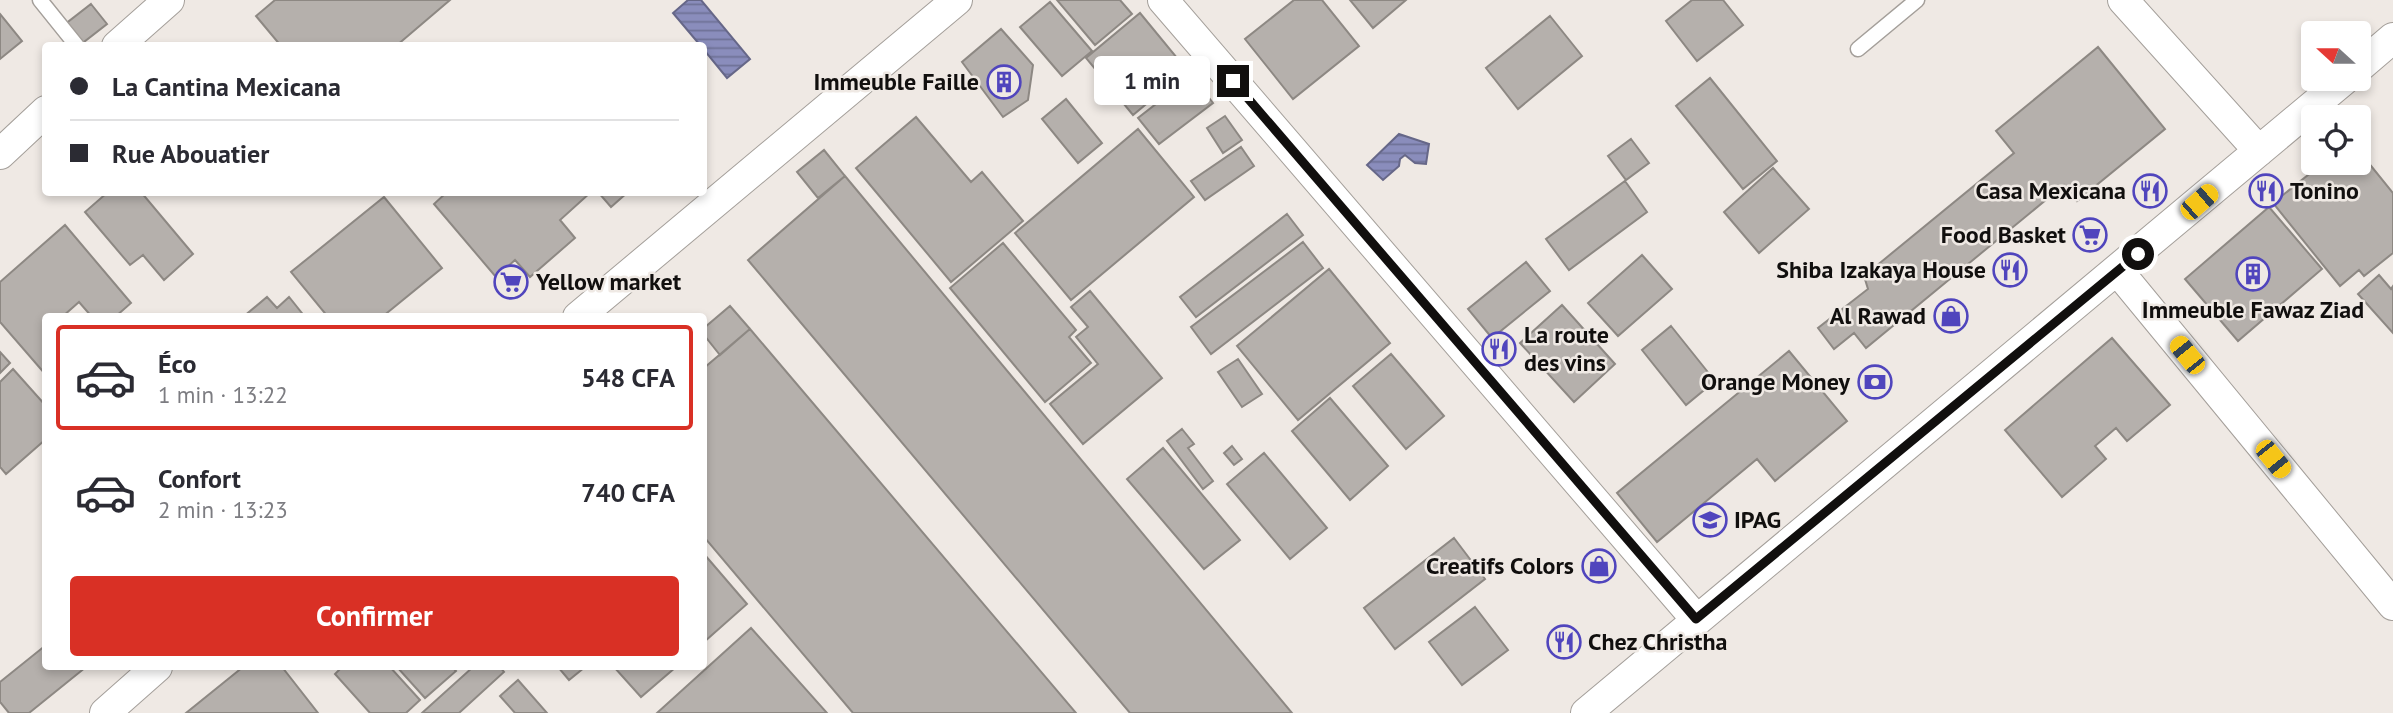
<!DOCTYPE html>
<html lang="fr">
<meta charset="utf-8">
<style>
body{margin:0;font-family:"PT Sans",sans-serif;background:#f7f7f7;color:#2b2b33;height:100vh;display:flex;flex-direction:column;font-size:26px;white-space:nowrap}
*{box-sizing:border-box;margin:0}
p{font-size:23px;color:#7c7c81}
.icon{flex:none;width:38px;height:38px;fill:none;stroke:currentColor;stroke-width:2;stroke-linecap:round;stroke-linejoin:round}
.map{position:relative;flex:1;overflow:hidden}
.drawer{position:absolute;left:42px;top:313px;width:665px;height:357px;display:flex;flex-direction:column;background:#fff;border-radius:7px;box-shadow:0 4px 10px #0003}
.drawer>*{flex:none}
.top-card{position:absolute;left:42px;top:42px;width:665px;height:154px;border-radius:7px;box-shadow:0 4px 10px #0003;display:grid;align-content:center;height:154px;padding:0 28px;background:#fff}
.needle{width:46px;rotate:291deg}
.controls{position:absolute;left:2301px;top:21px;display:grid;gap:14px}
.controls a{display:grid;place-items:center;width:70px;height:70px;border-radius:7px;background:#fff;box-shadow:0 4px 10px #0003;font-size:35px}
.end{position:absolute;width:32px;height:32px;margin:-16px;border:9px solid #110f0e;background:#fff;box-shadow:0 0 0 4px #fff}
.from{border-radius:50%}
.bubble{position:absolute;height:49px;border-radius:7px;background:#fff;box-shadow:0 4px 10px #0003;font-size:23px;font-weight:600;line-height:49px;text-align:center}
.car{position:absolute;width:21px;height:42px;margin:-21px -10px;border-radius:9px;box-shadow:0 0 5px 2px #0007;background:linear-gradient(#f5c518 24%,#345 0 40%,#f5c518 0 76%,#345 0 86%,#f5c518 0)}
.top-card b{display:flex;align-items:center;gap:24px;height:66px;font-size:26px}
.top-card b+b{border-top:2px solid #e1e1e2}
.top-card i{width:18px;height:18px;background:#2b2b33}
ul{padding:12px 0 0;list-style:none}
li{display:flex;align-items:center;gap:21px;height:105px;margin:0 14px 10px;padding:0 14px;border:4px solid transparent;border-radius:7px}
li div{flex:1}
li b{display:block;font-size:26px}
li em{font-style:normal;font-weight:600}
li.on{border-color:#d93025}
li>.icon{width:63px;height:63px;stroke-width:1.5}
.action{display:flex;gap:14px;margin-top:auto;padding:14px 28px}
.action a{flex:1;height:80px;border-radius:7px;background:#d93025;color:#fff;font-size:28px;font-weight:600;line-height:80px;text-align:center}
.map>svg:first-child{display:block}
</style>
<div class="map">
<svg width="2393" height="713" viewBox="0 0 2393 713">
<defs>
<pattern id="water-rules" width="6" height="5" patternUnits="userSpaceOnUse" patternTransform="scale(1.75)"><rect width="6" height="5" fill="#8a8dbc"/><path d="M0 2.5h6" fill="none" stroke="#6f7297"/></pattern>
</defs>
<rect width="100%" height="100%" fill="#efe9e4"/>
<path fill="url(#water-rules)" stroke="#666788" stroke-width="2" d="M688,0H701L750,59L727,78L704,50V46L700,45L673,13Z
M1399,134L1429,144L1426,164L1415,163L1405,155L1400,159L1399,166L1383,180L1367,165Z"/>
<path fill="#b5b0ac" stroke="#8d8883" stroke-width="2" d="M275,0H450L396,46H281L256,16Z
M1057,0H1120L1132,14L1095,45Z
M1294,0H1322L1359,46L1293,99L1245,39Z
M1350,0H1406L1373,28Z
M1692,0H1723L1743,25L1697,61L1666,21Z
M1050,2L1092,51L1062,76L1020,27Z
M91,4L107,24L80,45L64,25Z
M1140,13L1187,70L1133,115L1086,58Z
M0,14L22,41L0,59Z
M1550,16L1582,56L1518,109L1486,68Z
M1001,29L1033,65L1028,100L1003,117L962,62Z
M2098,47L2165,129L2077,201L2064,185L1866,348L1854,333L1834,349L1818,328L1868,289L1864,276L2014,153L1996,131Z
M1192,76L1213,103L1159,144L1138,118Z
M1710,78L1777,161L1743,189L1676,106Z
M1066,99L1102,143L1078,163L1042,119Z
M1225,116L1242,140L1223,153L1207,128Z
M916,117L971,182L982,172L1023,221L951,282L856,168Z
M1138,129L1194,197L1071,300L1015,233Z
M1631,139L1649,163L1626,180L1608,156Z
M1241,147L1254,166L1205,200L1191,181Z
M824,150L845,176L818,198L797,172Z
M2359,151L2393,193V253L2364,276L2359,270L2340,286L2273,203L2323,163H2359Z
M1773,168L1809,209L1759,253L1724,212Z
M845,176L1292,713H1130L748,260Z
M1625,181L1647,212L1569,270L1546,239Z
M108,192H141L193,254L164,280L143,255L130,265L85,212Z
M447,192H591L560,220L575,238L530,277L515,260L496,277L434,204Z
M598,192H628L611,207Z
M384,197L442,268L382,317H328L291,272Z
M2269,207L2322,269L2238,341L2185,279Z
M1287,214L1303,235L1196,317L1180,297Z
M65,225L131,303L115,317H92L79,302L62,317H46V375L0,322V282Z
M1303,242L1323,268L1211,354L1191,327Z
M1003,243L1076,330L1069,337L1091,363L1045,402L950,288Z
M1642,255L1672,289L1618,336L1588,303Z
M1526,262L1550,291L1492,338L1468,309Z
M1329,269L1390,343L1298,420L1237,346Z
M2379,275L2391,289L2393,286V333L2358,294Z
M1090,291L1162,378L1083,444L1050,404L1098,364L1076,337L1088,327L1071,307Z
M267,297L277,308L289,297L305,317H243Z
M1562,305L1615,364L1574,402L1520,343Z
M730,306L750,329L720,355L704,335V328Z
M1671,326L1715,381L1686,405L1642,350Z
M750,329L1076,713H853L704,537V368Z
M2112,338L2170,405L2127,441L2116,428L2095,446L2106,459L2062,497L2005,430Z
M1789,351L1847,421L1775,481L1757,459L1657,542L1617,493Z
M0,352L10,363L0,373Z
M1391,354L1444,416L1406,449L1353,386Z
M1238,359L1262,394L1242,407L1218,372Z
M13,369L46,406V439L6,474L0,467V382Z
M1330,398L1388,466L1350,500L1292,431Z
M1182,429L1194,444L1188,448L1213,481L1203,489L1167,441Z
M1232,446L1242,459L1234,465L1224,453Z
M1163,448L1240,540L1204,569L1127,479Z
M1264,453L1327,528L1290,559L1227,484Z
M1454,538L1485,579L1395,649L1364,608Z
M704,554L747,604L704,642Z
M1475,607L1508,650L1462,685L1429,642Z
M751,628L827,713H657Z
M46,645V667H86L29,713H9L0,702V682Z
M243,667H282L318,713H186Z
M342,667H390L420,700L406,713H370L335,674Z
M397,667H452L456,671L425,698Z
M473,667H500L504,672L459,713H422Z
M558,667H585L569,680Z
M614,667H676L641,697Z
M518,680L547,713H515L500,696Z"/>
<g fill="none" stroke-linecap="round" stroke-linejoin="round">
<defs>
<path id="lane" d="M40,0L77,46
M1858,49L1917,0"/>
<path id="street" d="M1163,0L1696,619
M2123,0L2259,151
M117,46L169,0
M2359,67L2393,38
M0,154L46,111
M2118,271L2393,605
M578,317L957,0
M105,713L157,667
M1586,713L2345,79"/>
</defs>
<use href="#lane" stroke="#a49f9a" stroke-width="17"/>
<use href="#street" stroke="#a49f9a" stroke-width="32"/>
<use href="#lane" stroke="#fff" stroke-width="14"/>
<use href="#street" stroke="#fff" stroke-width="30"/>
</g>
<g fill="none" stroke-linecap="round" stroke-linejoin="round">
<path stroke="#110f0e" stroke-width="9" d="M1233,81L1696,619L2138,254"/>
</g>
<defs>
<symbol id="building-ring" viewBox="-11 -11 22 22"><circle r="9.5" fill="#efe9e4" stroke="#5045bd" stroke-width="1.5"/><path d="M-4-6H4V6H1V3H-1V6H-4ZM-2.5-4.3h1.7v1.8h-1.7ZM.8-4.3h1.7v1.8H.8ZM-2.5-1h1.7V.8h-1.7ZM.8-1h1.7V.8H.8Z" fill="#5045bd"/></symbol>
<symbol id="restaurant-ring" viewBox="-11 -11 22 22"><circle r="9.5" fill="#efe9e4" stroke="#5045bd" stroke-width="1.5"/><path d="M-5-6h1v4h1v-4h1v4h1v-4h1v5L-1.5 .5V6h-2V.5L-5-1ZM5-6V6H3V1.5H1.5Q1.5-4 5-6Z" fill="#5045bd"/></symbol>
<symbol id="supermarket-ring" viewBox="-11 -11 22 22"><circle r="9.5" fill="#efe9e4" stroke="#5045bd" stroke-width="1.5"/><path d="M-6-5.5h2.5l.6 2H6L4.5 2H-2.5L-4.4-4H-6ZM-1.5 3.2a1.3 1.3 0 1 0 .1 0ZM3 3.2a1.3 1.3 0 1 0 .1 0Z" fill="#5045bd"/></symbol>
<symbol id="shop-ring" viewBox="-11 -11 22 22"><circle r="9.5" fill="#efe9e4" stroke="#5045bd" stroke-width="1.5"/><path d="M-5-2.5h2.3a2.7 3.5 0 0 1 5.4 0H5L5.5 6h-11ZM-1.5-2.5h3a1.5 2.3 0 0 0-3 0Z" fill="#5045bd"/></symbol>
<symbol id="bank-ring" viewBox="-11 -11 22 22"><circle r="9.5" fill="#efe9e4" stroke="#5045bd" stroke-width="1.5"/><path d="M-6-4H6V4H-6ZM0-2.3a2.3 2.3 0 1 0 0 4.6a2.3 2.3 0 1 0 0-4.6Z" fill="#5045bd"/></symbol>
<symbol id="university-ring" viewBox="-11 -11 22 22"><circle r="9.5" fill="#efe9e4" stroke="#5045bd" stroke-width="1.5"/><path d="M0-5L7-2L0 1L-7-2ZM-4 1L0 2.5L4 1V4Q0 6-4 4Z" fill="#5045bd"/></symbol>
</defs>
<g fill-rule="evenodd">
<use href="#building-ring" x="985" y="63" width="38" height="38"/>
<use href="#restaurant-ring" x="2131" y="172" width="38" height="38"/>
<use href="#restaurant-ring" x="2247" y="172" width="38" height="38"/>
<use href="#supermarket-ring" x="2071" y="216" width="38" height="38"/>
<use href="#restaurant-ring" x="1991" y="251" width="38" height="38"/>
<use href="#building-ring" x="2234" y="255" width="38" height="38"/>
<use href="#supermarket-ring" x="492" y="263" width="38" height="38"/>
<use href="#shop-ring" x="1932" y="297" width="38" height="38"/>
<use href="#restaurant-ring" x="1480" y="330" width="38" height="38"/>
<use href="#bank-ring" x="1856" y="363" width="38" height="38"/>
<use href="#university-ring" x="1691" y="501" width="38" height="38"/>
<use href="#shop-ring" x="1580" y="547" width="38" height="38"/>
<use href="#restaurant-ring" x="1545" y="623" width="38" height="38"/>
</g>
<g text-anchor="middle" stroke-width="5" stroke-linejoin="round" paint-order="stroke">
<g font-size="24" font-weight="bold" fill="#110f0e" stroke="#efe9e4" text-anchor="end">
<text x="979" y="90">Immeuble Faille</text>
<text x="2126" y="199">Casa Mexicana</text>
<text x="2290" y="199" text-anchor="start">Tonino</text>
<text x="2066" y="243">Food Basket</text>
<text x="1986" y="278">Shiba Izakaya House</text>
<text x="536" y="290" text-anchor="start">Yellow market</text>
<text x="2253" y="318" text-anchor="middle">Immeuble Fawaz Ziad</text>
<text x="1926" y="324">Al Rawad</text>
<text x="1524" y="343" text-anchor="start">La route<tspan x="1524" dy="28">des vins</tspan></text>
<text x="1850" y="390">Orange Money</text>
<text x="1734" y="528" text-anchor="start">IPAG</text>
<text x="1574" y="574">Creatifs Colors</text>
<text x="1588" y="650" text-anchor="start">Chez Christha</text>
</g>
</g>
</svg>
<div class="controls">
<a><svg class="needle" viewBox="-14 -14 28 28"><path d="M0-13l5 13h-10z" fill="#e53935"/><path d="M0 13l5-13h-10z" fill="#7c7c81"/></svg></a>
<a><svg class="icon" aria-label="locate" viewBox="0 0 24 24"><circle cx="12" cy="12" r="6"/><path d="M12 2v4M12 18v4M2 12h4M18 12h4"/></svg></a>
</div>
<i class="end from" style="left:2138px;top:254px"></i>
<i class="end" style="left:1233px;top:81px"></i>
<div class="bubble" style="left:1094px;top:56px;width:116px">1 min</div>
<i class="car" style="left:2199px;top:202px;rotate:49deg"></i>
<i class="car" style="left:2187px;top:355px;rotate:321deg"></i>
<i class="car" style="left:2273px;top:459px;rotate:141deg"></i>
<div class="top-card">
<b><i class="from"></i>La Cantina Mexicana</b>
<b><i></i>Rue Abouatier</b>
</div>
<section class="drawer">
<ul>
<li class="on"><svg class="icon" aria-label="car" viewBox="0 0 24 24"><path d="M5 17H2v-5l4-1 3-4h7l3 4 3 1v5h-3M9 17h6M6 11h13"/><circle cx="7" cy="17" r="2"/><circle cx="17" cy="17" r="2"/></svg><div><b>Éco</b><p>1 min · 13:22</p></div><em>548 CFA</em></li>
<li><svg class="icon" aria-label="car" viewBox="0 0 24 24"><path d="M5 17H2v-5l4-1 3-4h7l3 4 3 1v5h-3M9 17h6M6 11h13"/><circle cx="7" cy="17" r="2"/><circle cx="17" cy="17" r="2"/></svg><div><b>Confort</b><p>2 min · 13:23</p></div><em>740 CFA</em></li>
</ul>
<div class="action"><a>Confirmer</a></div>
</section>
</div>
